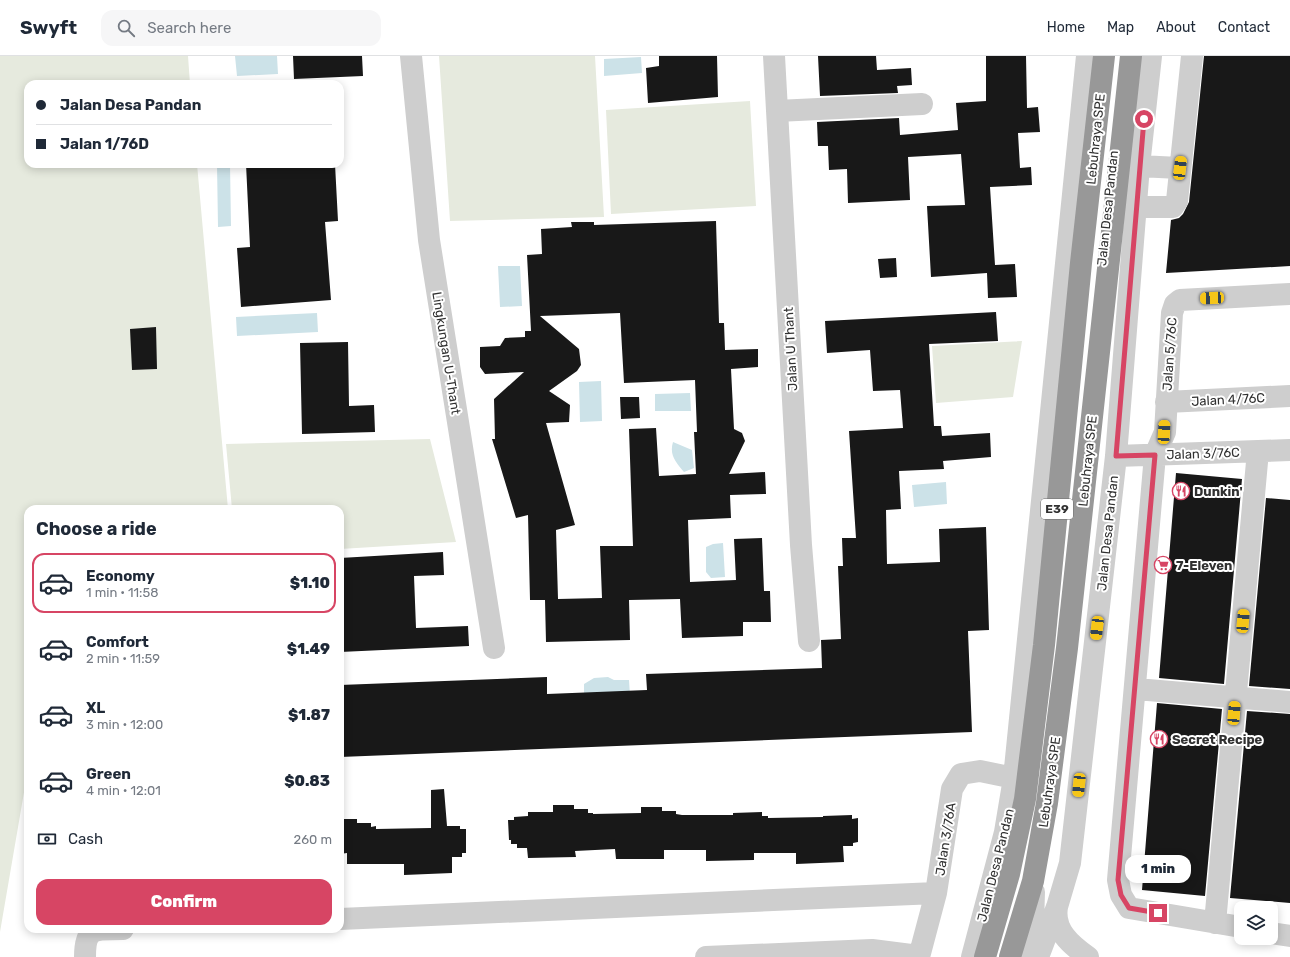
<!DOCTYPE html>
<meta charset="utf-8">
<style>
body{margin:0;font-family:Rubik,sans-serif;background:#f6f6f7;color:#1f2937;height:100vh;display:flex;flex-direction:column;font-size:15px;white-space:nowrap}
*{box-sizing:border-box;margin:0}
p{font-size:13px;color:#747a83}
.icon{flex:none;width:22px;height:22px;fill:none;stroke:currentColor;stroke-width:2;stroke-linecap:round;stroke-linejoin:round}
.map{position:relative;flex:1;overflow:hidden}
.side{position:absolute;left:24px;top:449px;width:320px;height:428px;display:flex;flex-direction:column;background:#fff;border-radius:12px;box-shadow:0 2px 10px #0003}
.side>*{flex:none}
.hud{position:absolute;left:24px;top:24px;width:320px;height:88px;border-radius:12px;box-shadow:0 2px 10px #0003;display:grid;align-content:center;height:88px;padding:0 12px;background:#fff}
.controls{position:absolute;left:1234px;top:845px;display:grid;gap:8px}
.controls a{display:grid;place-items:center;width:44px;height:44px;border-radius:8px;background:#fff;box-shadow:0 2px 10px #0003;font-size:20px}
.end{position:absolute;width:18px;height:18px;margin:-9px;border:5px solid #d74564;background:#fff;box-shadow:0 0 0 2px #fff}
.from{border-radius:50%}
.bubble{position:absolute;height:28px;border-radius:12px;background:#fff;box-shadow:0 2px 10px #0003;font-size:13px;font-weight:800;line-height:28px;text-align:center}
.car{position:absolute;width:12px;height:24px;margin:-12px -6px;border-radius:5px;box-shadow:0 0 3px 1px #0007;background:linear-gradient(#f5c518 24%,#345 0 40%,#f5c518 0 76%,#345 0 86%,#f5c518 0)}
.hud b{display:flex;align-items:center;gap:14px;height:38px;font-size:15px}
.hud b+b{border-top:1px solid #e0e1e3}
.hud i{width:10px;height:10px;background:#1f2937}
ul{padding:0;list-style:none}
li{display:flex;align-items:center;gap:12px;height:60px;margin:0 8px 6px;padding:0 4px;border:2px solid transparent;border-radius:12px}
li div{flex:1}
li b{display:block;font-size:15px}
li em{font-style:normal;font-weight:800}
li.current{border-color:#d74564}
li>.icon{width:36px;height:36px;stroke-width:1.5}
h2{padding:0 12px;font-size:18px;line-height:48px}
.pay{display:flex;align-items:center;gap:10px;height:44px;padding:0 12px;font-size:15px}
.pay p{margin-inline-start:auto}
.button{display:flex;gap:8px;margin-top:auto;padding:8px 12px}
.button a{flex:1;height:46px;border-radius:12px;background:#d74564;color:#fff;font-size:16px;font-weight:800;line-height:46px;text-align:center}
header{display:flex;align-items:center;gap:24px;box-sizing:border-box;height:56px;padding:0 20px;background:#fff;border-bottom:1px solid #e0e1e3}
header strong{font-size:19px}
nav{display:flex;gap:22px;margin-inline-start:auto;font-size:14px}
.search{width:280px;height:36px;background:#f6f6f7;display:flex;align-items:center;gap:10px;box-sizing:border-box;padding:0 14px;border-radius:12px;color:#747a83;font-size:15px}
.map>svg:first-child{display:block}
</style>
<header>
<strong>Swyft</strong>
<div class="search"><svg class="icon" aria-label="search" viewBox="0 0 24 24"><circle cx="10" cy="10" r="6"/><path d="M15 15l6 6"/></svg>Search here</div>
<nav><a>Home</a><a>Map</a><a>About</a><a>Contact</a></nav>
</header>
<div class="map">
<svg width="1290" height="901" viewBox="0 0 1290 901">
<rect width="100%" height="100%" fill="#fff"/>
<path fill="#e6eade" d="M0,0H188L190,28H28V108H197L228,453H28V713L0,876Z
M439,0H595L604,161L450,165Z
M750,45L756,150L611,158L606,54Z
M1022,285L1013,341L936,347L932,290Z
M430,383L456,486L340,493V453H232L226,388Z"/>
<path fill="#cce2e8" d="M235,0H277L278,18L237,20Z
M641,1L642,17L604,20V3Z
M217,108H230L231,170L218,171Z
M498,210H520L522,250L500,251Z
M317,257L318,276L237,280L236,261Z
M601,325L602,365L580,366L579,326Z
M690,337L691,355H655V338Z
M673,386L692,394L694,412L684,416C676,406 669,399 673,386Z
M946,426L947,448L914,451L912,429Z
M723,487L725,521L711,522L706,516V491L713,488Z
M608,621L614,624H629L630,640L584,643V628L594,622Z"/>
<path fill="#181818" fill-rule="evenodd" d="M293,0H362L363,20L294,23Z
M659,0H717L718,41L648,47L646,12L659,10Z
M818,0H876L877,14L911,12L912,29L897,30L898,37L820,40Z
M986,0H1026L1027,52L1038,51L1040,76L1018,77L1020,112L1031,111L1032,129L990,131L995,209L1015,208L1017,241L988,242L987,217L931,221L927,150L965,149L961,98L908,101L910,144L848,147L847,113L829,114L828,90H818L817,66L899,62L900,79L958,74L956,47L986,45Z
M1204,0H1290V210L1166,217L1171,164L1179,162L1183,158L1189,146Z
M246,108H335L338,165L325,166L331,244L241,251L237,192L250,191Z
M716,165L719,267H724L725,294L758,293V311L731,313L734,373L742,377L745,385L729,418L765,416L766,438L730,439L731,462L688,464L690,526L736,524L734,483L762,482L764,535H770L771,566H743V580L682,582L680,543L629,544L630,584L546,586L545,544H530L528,459L516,462L492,383H495L494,343L524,316L485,318L480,311V291L500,290L505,282L525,281V275H531L527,199L542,198L541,173L572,171L571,166H594V169ZM620,257L624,327L695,324L697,376H694L696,418L659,420L656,372L629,373L633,490H600L602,542L558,543L556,474L575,469L546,367L569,366L570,349L549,335L577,315L581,309L579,293L540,260Z
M896,202L897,221L880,222L878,203Z
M996,256L998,285L929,288L934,370H941L942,380L990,377L991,401L943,405L944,413L899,415L901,453L886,454L887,508L940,506L939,473L986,471L989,574L968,575L972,676L340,701V629L547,621V638L647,634L646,618L822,612L821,584L841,583L838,510H843L842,482H856L849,375L903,372L900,334L873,335L870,294L827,297L825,265Z
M156,271L157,313L132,314L130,273Z
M348,286L349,350L374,349L375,376L302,378L300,287Z
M620,341H639L640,362L621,363Z
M1176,417L1242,423L1224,628L1159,622Z
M1266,442L1290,444V633L1249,630Z
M443,496L444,519L414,520L416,572L468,570L469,590L340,596V502Z
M1157,647L1222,653L1205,840L1142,834Z
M1247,655L1290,658V847L1230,842Z
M444,733L447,770H460V773H466V797H462V801H452V817L404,819V808H347V797L340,798V763H357V767H371V771L376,770V773L431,772V734Z
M553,749H574V753H588V757H593V758L641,757V751H662V755H676V758L682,759H733V757L762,756V760H768V762L823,761V760L852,759V763L858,762V786L853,787V790H843L844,806L796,808V797H754V804L706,805V794H664V803H616L615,793L575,795L576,801L528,802L527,792H517V788H511V784H509L508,764H514V761L528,760V756H553Z"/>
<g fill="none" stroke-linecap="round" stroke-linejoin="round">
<path stroke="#cecece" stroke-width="22" d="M411,0L429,184L494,592
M774,0L801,489L809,585
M777,55L922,48
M1139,110L1179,112
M1136,151H1173L1177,145L1192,0
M1166,346L1290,340
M1116,400L1290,394
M1136,633L1290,646
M1057,851C1053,874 1071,889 1088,901
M340,863L936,837
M1215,867L1258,395
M1241,871L1129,852L1121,839L1118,824L1155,399L1165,376L1172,257L1175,248L1180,244L1290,238
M1271,877L1290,880
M85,901C85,869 96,874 123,873
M706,901L872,894L919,900
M919,901L936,837L952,733L961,718L980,715L1014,722
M972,901L1005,776L1014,722L1087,0
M1032,901L1034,836
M1038,901L1057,851L1070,807L1116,400L1139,110L1151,0"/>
<path stroke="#989898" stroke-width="22" d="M985,901L1009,818L1025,743L1044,589L1081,207L1104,0
M1010,901L1033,825L1047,747L1067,592L1131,0"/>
</g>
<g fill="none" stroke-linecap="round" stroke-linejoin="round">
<path stroke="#d74564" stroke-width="5" d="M1144,63L1116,400L1155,399L1118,824L1121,839L1129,852L1158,857"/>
</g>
<defs>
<symbol id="restaurant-ring" viewBox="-11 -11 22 22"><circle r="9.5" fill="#fff" stroke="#d74564" stroke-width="1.5"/><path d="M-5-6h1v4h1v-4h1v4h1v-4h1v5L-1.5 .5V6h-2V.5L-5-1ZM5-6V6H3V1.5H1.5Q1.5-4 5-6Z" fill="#d74564"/></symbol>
<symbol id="supermarket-ring" viewBox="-11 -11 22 22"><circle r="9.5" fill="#fff" stroke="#d74564" stroke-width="1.5"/><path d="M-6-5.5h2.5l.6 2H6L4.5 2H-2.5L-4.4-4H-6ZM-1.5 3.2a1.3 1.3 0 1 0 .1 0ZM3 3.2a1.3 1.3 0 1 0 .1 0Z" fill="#d74564"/></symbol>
</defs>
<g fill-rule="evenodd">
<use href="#restaurant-ring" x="1171" y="425" width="20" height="20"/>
<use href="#supermarket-ring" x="1153" y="499" width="20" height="20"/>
<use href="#restaurant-ring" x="1149" y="673" width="20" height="20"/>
</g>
<g text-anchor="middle" stroke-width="4" stroke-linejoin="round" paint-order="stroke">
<rect fill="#fff" stroke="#6f6f6f" stroke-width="1" x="1041" y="443" width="32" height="20" rx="3"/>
<g font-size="12" font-weight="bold" fill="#313131">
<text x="1057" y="457">E39</text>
</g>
<g font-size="13" fill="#313131" stroke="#fff">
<text transform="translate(1095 83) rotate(-84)" y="5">Lebuhraya SPE</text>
<text transform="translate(1107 152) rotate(-84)" y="5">Jalan Desa Pandan</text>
<text transform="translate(790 293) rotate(-93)" y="5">Jalan U Thant</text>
<text transform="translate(447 297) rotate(81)" y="5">Lingkungan U-Thant</text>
<text transform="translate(1169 298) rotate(-86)" y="5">Jalan 5/76C</text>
<text transform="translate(1228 343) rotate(-3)" y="5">Jalan 4/76C</text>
<text transform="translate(1203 397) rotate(-2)" y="5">Jalan 3/76C</text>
<text transform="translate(1087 405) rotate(-84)" y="5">Lebuhraya SPE</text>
<text transform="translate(1107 477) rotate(-84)" y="5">Jalan Desa Pandan</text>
<text transform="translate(1049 726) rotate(-82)" y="5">Lebuhraya SPE</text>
<text transform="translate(945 783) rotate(-81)" y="5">Jalan 3/76A</text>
<text transform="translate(995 809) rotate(-76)" y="5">Jalan Desa Pandan</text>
</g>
<g font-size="13" font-weight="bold" fill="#313131" stroke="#fff" text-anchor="start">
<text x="1194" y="440">Dunkin'</text>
<text x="1176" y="514">7-Eleven</text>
<text x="1172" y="688">Secret Recipe</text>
</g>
</g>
</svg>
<div class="controls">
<a><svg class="icon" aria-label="layers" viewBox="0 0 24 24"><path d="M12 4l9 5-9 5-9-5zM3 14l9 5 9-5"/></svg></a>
</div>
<i class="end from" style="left:1144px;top:63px"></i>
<i class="end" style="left:1158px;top:857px"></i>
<div class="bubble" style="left:1125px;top:799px;width:66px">1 min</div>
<i class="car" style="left:1180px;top:112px;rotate:7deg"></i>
<i class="car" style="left:1212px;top:242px;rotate:267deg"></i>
<i class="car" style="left:1164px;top:376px;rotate:3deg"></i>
<i class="car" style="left:1243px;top:565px;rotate:5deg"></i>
<i class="car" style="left:1097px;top:572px;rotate:187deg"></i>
<i class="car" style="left:1234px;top:657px;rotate:5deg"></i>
<i class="car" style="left:1079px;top:729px;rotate:186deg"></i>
<div class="hud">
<b><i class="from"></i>Jalan Desa Pandan</b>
<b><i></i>Jalan 1/76D</b>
</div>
<section class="side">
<h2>Choose a ride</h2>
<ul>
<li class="current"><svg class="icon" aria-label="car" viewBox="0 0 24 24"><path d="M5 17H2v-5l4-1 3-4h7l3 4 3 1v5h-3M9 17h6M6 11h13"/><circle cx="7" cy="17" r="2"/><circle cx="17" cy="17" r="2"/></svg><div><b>Economy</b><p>1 min · 11:58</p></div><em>$1.10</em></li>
<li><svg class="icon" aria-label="car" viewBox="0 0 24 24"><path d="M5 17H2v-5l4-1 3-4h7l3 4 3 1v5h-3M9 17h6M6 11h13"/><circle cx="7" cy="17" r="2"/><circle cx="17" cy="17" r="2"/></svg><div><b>Comfort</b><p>2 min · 11:59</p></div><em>$1.49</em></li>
<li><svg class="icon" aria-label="car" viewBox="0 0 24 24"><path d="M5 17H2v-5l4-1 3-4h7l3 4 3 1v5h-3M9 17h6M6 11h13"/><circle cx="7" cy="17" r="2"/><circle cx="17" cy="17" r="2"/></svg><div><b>XL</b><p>3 min · 12:00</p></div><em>$1.87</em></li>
<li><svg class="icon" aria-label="car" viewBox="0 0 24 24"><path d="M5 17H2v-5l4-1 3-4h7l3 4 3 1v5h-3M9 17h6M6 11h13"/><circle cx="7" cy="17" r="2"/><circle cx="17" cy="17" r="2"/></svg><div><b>Green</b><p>4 min · 12:01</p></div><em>$0.83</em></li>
</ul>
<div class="pay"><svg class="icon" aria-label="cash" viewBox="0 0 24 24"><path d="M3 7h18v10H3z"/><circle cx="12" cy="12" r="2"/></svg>Cash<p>260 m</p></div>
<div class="button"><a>Confirm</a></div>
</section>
</div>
